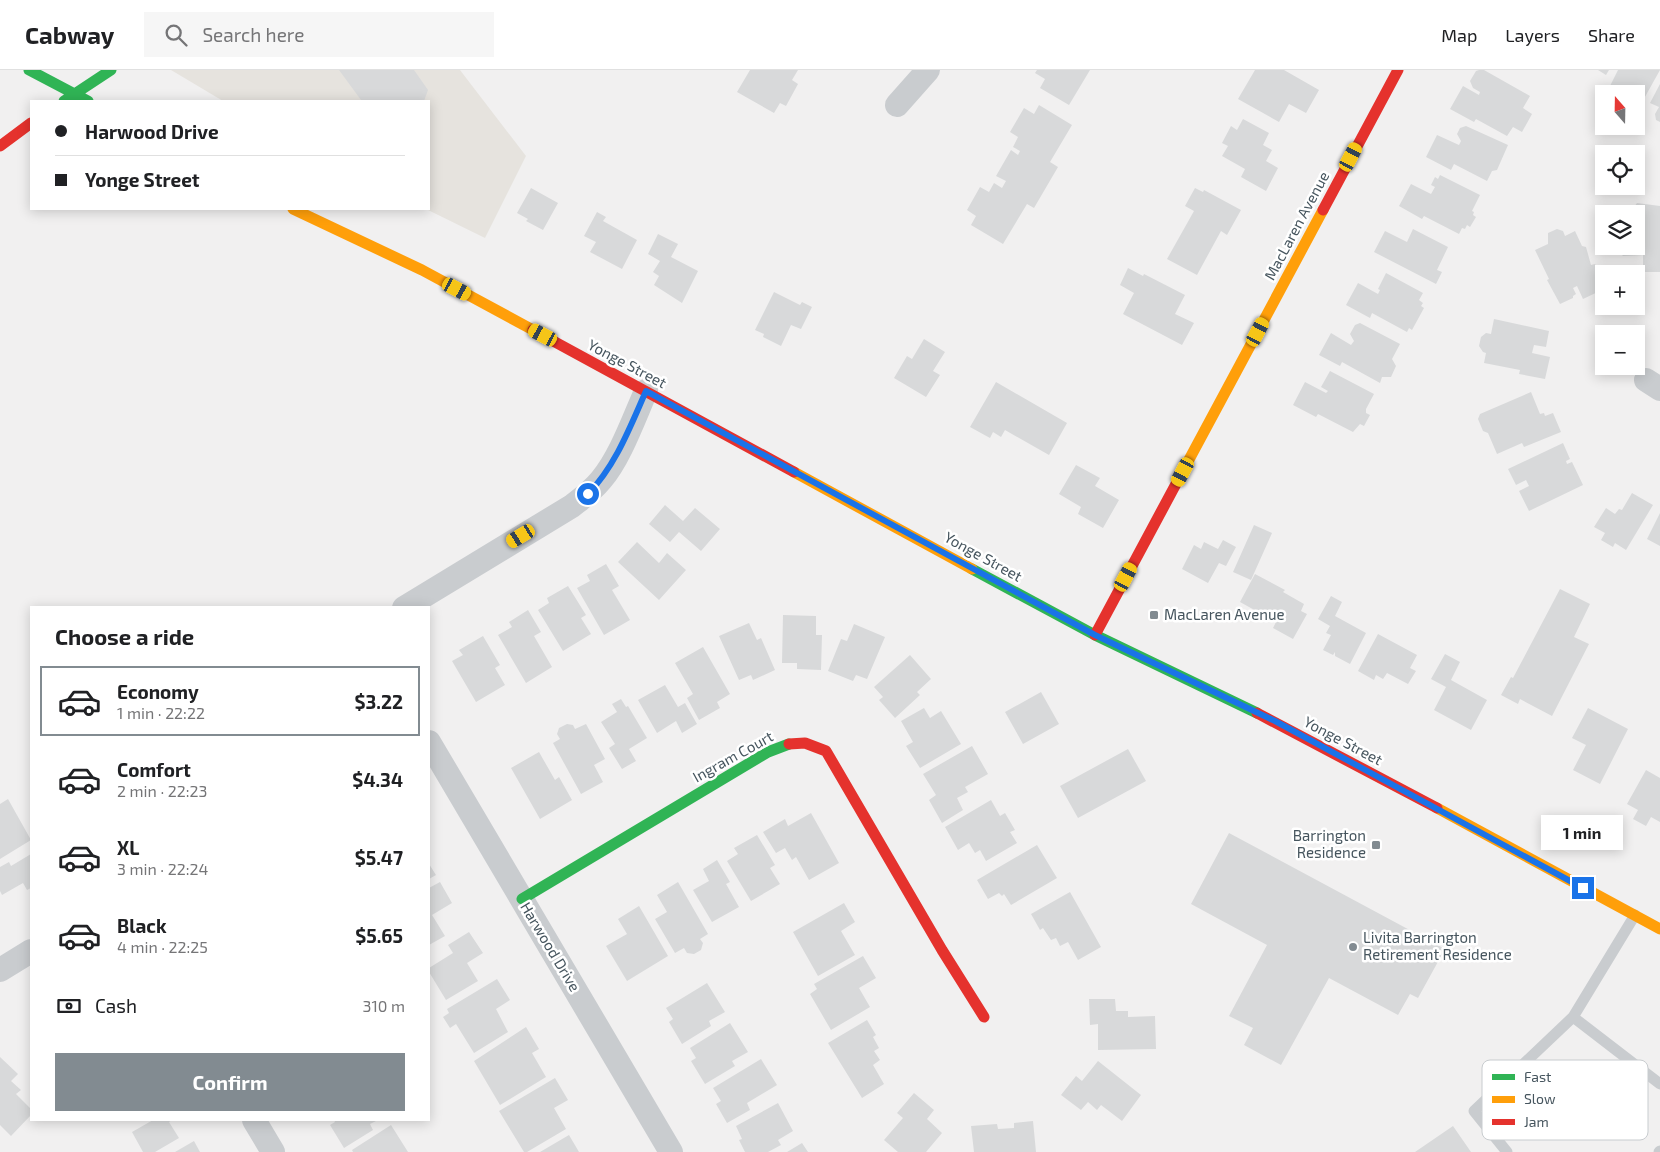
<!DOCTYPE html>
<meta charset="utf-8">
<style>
body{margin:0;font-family:"Exo 2",sans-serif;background:#f6f6f6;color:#202124;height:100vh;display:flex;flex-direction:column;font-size:19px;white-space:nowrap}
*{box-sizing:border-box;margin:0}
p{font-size:16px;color:#757577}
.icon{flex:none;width:28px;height:28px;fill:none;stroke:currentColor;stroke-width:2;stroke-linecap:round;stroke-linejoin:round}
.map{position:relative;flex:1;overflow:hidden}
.sheet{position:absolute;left:30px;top:536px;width:400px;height:515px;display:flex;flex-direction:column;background:#fff;border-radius:0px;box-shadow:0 2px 12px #0003}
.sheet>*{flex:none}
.top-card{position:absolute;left:30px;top:30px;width:400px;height:110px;border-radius:0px;box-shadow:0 2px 12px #0003;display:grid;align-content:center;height:110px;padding:0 25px;background:#fff}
.needle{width:32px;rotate:340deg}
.tools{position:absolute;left:1595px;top:15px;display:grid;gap:10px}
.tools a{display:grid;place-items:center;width:50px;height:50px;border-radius:0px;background:#fff;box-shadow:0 2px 12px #0003;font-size:25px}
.end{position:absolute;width:22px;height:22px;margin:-11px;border:6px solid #1a73e8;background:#fff;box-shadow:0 0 0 2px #fff}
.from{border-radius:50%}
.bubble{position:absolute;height:35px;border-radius:0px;background:#fff;box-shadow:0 2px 12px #0003;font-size:16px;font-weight:700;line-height:35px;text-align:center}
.car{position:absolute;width:15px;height:30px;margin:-15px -8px;border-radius:6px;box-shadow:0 0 4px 1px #0007;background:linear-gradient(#f5c518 24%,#345 0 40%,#f5c518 0 76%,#345 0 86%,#f5c518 0)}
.top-card b{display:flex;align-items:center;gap:18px;height:48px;font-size:19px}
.top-card b+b{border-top:1px solid #e0e0e0}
.top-card i{width:12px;height:12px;background:#202124}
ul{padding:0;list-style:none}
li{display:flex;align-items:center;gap:15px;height:70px;margin:0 10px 8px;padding:0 15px;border:2px solid transparent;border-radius:0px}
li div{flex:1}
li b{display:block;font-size:19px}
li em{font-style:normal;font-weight:700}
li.selected{border-color:#828b91}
li>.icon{width:45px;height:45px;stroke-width:1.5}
h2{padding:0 25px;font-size:22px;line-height:60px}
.pay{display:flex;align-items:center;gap:12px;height:55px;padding:0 25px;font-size:19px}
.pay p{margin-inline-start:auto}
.cta{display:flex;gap:10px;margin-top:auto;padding:10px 25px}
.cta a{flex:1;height:58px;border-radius:0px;background:#828b91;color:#fff;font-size:20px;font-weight:700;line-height:58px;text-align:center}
header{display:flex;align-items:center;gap:30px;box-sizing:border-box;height:70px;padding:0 25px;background:#fff;border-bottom:1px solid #e0e0e0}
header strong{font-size:24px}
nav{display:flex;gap:28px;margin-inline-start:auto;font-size:18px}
.search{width:350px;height:45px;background:#f6f6f6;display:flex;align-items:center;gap:12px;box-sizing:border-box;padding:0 18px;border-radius:0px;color:#757577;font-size:19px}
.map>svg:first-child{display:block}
</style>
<header>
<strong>Cabway</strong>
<div class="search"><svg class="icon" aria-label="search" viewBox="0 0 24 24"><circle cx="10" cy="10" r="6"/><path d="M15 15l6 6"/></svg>Search here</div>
<nav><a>Map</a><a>Layers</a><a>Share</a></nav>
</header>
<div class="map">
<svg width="1660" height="1082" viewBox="0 0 1660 1082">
<rect width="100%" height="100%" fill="#f1f0f0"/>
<path fill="#e6e3de" d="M171,0H460L526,86L485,168L426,139H429V31H223Z"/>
<path fill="#d8d9da" d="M339,0H414L428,20L424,31H359L361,30Z
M750,0H798L792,10L798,14L786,36L780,33L774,43L737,22Z
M1037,0H1090L1069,35L1040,18L1045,9L1035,3Z
M1255,0H1284L1319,20L1306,43L1289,34L1279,52L1238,29Z
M1479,0H1484L1530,26L1523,38L1532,44L1522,62L1513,57L1507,66L1476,49L1474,52L1450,39L1463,16L1479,25L1480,22L1473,18L1470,11L1476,1Z
M1598,0H1609L1606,5Z
M1618,0H1660L1636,43V24H1606Z
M1660,14V52L1656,50L1655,44L1659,37L1650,33Z
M1039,35L1072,55L1050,92L1058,97L1034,138L1027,134L1003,174L971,155L976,146L967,140L980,117L989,122L994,113L1002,118L1006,111L996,106L1011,80L1018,85L1020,81L1013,77L1018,67L1010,62L1024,38L1034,44Z
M1243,49L1269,63L1263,75L1272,80L1266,91L1278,98L1266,121L1241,107L1245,99L1222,86L1228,76L1222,73L1231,56L1237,60Z
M1466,56L1508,75L1497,100L1492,101L1487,111L1454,94L1451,100L1426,87L1437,65L1459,75L1461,71L1457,64L1460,58Z
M1440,105L1480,125L1472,141L1474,142L1473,145L1476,147L1470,157L1467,155L1465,159L1462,158L1459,164L1424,146L1422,149L1399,136L1411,114L1431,124L1435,117L1431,115L1435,107L1438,109Z
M531,118L558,133L543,160L526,151L528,149L517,143Z
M1195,118L1203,122L1204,120L1241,140L1227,165L1221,161L1197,205L1167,189L1194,141L1185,136Z
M1637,133L1660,136V202H1643V185L1623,186L1620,183V176H1636V144H1621V137H1634Z
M597,142L606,147L603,151L637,170L622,199L590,182L596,172L584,166Z
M1413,159L1448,177L1437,200L1442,202L1436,214L1374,182L1385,161L1407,172Z
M1557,159L1563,161L1565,166L1575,161L1582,176L1586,177L1591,195L1595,194L1604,213V219L1583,229L1577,216L1573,218L1576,224L1573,226V228L1560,234L1547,210L1549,209L1535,180L1548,174V163Z
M658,164L678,174L671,187L698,201L682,233L654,215L659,206L653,202L660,191L648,184Z
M1128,198L1143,206L1144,204L1185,225L1175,244L1194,253L1182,275L1123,244L1134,223L1120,215Z
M1386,203L1423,223L1419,230L1423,233L1421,236L1424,238L1412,260L1409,258L1407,262L1372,243L1370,248L1346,235L1358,213L1378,224L1380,220L1378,219Z
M774,222L800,235L802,232L812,237L801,259L791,255L781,276L763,267L764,264L755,260Z
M1494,249L1549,261L1546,277L1534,275L1532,283L1550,287L1545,309L1519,304L1520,300L1484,293L1486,283L1483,282L1479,276L1481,267L1486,263L1491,264Z
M1360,253L1400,274L1392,289L1396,296L1391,307H1382L1380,313L1342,292L1340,296L1319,285L1331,263L1351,275L1354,271L1350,264L1355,255Z
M924,269L945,282L933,301L940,305L926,327L894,308L907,286L912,289Z
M1330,301L1374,324L1366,339V343L1370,345L1364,356L1360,354L1353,362L1318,344L1316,347L1293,335L1305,312L1326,323L1328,321L1321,317Z
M996,312L1067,353L1049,385L1005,360L1001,367L993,362L990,368L970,357Z
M1531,322L1540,344L1544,343L1545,346L1553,343L1561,362L1524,377L1522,373L1497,384L1488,363L1483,361L1478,349L1480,344Z
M1563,373L1570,389L1566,391L1567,394L1572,392L1583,415L1529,441L1519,421L1529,416L1526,410L1516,415L1508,399Z
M1076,395L1100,408L1095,416L1119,430L1103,458L1078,444L1081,437L1059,424Z
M1632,423L1653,435L1626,480L1615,473L1613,477L1601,470L1605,463L1594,457L1606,438L1615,444L1619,439L1622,440Z
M665,435L683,451L695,438L720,459L701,481L679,462L670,472L649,454Z
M1660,443V476L1647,469Z
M1254,455L1272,463L1251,510L1233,502Z
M1223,470L1236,477L1226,496L1219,493L1208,513L1182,499L1194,475L1201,479L1204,472L1218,479Z
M637,472L659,493L667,483L686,500L659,530L618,492Z
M606,494L619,516L612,520L630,550L604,565L577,518L590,511L587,505Z
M1255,504L1285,520L1283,522L1304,534L1301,541L1307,544L1293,569L1273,558L1276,552L1240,532Z
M568,516L586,545L581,548L591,564L563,581L538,540L549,533L547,528Z
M1560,519L1590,534L1574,567L1589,574L1552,646L1520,629L1518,634L1501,625L1511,607L1513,608Z
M1331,526L1342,532L1335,546L1366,563L1350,594L1335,586V582L1333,585L1323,580L1331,565L1326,563L1330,556L1318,549Z
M528,540L541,562L534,566L552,597L526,613L498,565L512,557L509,552Z
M783,545L816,546V565H822L821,600L797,599V593H782Z
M749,553L757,570L761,568L775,600L753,610L751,605L739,610L719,566Z
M854,554L885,567L867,609L856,605L853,611L828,601L841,569L847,571Z
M1378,564L1417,585L1410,598L1416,601L1408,614L1387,603L1383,609L1376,605L1374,610L1358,601Z
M483,566L500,595L495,598L505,615L476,632L452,591L463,585L459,580Z
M703,577L730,624L717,632L720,638L699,650L687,628L693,624L675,593Z
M1445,584L1460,592L1451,610L1487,630L1471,660L1434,640L1446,617L1431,609Z
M910,585L931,609L917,622L920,625L895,648L879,630L883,627L874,617Z
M665,615L678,637L685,633L697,654L682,663L676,651L657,663L638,630Z
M1041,622L1059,654L1023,674L1005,642Z
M621,629L626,637L628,636L647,668L629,679L636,691L622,699L609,678L615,674L601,652L617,642L612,634Z
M924,638L930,648L941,641L961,674L920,698L906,676L913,672L901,651Z
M1588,638L1628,659L1600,714L1573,700L1586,675L1572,668Z
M567,654L573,655L575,659L586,654L605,689L594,695L603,712L581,724L553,673L560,669L557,664L559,658Z
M972,676L988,704L965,717L968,722L957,728L963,740L942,753L929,730L936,725L923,704Z
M1128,679L1146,711L1078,748L1060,716Z
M539,682L555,710L559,707L572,730L540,749L511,698Z
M1646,700L1660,708V752L1651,747L1646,756L1633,749L1638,740L1627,734Z
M8,729L31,770L0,789V734Z
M991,730L1000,746L1005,743L1015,760L1010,762L1017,773L986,791L980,780L975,783L969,773L958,780L945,757Z
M811,743L839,793L809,810L796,787L792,790L785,778L776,783L763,762L785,749L788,756Z
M1229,763L1445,879L1418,928L1410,924L1398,945L1329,908L1281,995L1244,975L1253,958L1229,946L1267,875L1191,834Z
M757,765L775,795L770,798L780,814L751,831L727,791L738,784L734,778Z
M1037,775L1057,808L1011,835L1004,824L1002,826L999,823L988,829L977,810Z
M31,784V818L27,820L23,813L2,825L0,821V797L9,792L11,796Z
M717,790L730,812L726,814L739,837L712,852L693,820L709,811L703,799Z
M429,794L436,805L429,809Z
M440,812L452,833L432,845L445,866L429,875V818Z
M678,812L708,864L700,869L703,873L701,880L694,884L687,883L684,878L675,883L655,849L667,842L657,825Z
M1070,822L1101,877L1078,890L1068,872L1060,876L1056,868L1051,870L1043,858L1040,860L1031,844Z
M844,833L855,852L841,861L855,885L818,906L793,862Z
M639,836L668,886L627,911L606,876L627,864L618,849Z
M469,862L483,883L467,893L478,911L446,930L429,902V898L453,883L448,875Z
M863,886L876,908L859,918L870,937L831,960L810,924L817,919L814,914Z
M497,909L510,930L496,939L508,962L474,983L456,954L450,958L443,947L449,943L447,939Z
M707,913L725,942L709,951L711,956L682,974L669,952L673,949L666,938Z
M1089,929H1115L1116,941H1128V947L1155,946L1156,979L1098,980V954L1090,955Z
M867,950L876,965L873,967L879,978L874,981L880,990L873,995L884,1014L862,1028L828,973Z
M730,953L748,982L732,991L735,996L705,1014L691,991L696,988L690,978Z
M526,957L539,979L532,983L546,1007L500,1035L474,991Z
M0,987L18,1004L11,1011L21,1020L16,1024L31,1039V1045L11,1066L0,1055Z
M761,989L777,1015L747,1033L750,1040L727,1053L716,1034L721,1031L713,1018Z
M1098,991L1141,1025L1122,1051L1101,1035L1097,1040L1088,1032L1081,1040L1061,1025L1076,1006L1082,1011Z
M555,1008L568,1030L554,1038L566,1059L527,1082H524L499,1041Z
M914,1023L934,1040L927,1049L942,1063L926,1082H898L884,1070L903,1048L897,1043Z
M778,1033L793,1061L778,1070L781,1075L768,1082H745L739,1070L742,1069L736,1056Z
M153,1050H172L169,1052L179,1068L155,1082H143L132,1062Z
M334,1050H378L370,1054L373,1060L344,1078L330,1055L335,1052Z
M1033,1051L1036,1082H974L971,1056L997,1054L998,1059L1014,1058V1053Z
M391,1055L408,1082H353L352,1080Z
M1453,1056L1471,1082H1415Z
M569,1065L579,1082H540Z
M194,1071L200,1082H175Z
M802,1073L808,1082H787Z"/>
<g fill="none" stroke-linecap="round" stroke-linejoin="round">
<path stroke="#c9cccf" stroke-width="11" d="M1573,947L1660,1014
M1507,1082L1474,1041L1573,947L1635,845
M1659,1082L1660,1081"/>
<path stroke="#c9cccf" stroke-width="24" d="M897,35L928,0
M1646,310L1660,319
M404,538L572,436C582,428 592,421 601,410C620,388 634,348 646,321
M429,672L671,1082
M0,900L31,881
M254,1050L273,1082"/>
<path stroke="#30b455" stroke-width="11" d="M29,0L88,31
M64,31L111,0
M972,499L1095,565L1257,643
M522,829L768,682L789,674"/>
<path stroke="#ff9f0a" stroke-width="11" d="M293,139L422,200L533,260
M1184,399L1323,140
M794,402L972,499
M1437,738L1660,859"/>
<path stroke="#e5322d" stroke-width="11" d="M0,76L31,53
M1323,140L1398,0
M533,260L794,402
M1095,565L1184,399
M1257,643L1437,738
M789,674L805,673L826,681L942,880L984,947"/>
</g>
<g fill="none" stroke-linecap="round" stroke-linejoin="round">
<path stroke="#1a73e8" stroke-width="6" d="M588,424C616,395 630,357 646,321L1095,565L1275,651L1583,818"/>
</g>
<g fill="#828b91" stroke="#fff" stroke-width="2">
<rect x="1149" y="540" width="10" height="10" rx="2.5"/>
<rect x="1371" y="770" width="10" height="10" rx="2.5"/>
<circle cx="1353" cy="877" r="5"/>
</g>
<g text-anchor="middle" stroke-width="5" stroke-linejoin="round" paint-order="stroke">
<g font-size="15" fill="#46555e" stroke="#fff">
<text transform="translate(1297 156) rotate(-62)" y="5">MacLaren Avenue</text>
<text transform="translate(627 294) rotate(28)" y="5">Yonge Street</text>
<text transform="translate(983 487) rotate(29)" y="5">Yonge Street</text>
<text transform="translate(1343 671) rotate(28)" y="5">Yonge Street</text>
<text transform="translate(733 687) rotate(-29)" y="5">Ingram Court</text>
<text transform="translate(550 877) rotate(59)" y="5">Harwood Drive</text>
</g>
<g font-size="15" fill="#46555e" stroke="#fff" text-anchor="start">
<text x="1164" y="550">MacLaren Avenue</text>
<text x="1366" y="771" text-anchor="end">Barrington<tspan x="1366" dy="17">Residence</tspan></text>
<text x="1363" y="873">Livita Barrington<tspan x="1363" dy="17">Retirement Residence</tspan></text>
</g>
</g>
<rect x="1482" y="990" width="166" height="80" rx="8" fill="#fff" stroke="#c8cccf" stroke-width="1"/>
<rect x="1492" y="1004" width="23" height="6" fill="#30b455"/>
<rect x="1492" y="1026" width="23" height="7" fill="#ff9f0a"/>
<rect x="1492" y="1049" width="23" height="6" fill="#e5322d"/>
<g font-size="14" fill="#46555e">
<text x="1524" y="1012">Fast</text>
<text x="1524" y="1034">Slow</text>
<text x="1524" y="1057">Jam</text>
</g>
</svg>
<div class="tools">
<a><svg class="needle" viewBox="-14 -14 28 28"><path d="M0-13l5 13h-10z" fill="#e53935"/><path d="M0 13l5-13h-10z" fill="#757577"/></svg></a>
<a><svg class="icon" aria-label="locate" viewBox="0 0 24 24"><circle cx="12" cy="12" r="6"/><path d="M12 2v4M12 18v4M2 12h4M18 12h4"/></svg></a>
<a><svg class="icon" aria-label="layers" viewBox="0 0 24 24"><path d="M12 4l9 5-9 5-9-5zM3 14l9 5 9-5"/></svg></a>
<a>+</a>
<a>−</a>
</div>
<i class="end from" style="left:588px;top:424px"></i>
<i class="end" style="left:1583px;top:818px"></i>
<div class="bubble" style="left:1541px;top:745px;width:82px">1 min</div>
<i class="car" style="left:1351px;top:87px;rotate:28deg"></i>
<i class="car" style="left:457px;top:219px;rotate:118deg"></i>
<i class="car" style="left:1258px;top:262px;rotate:28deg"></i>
<i class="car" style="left:543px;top:265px;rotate:298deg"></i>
<i class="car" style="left:1183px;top:402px;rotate:208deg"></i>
<i class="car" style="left:521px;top:466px;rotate:239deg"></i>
<i class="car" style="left:1126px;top:507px;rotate:28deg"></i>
<div class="top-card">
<b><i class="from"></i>Harwood Drive</b>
<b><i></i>Yonge Street</b>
</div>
<section class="sheet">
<h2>Choose a ride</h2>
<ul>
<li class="selected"><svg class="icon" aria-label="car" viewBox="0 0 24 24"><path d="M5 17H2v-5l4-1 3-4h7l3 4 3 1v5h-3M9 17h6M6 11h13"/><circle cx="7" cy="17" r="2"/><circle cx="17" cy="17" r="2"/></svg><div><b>Economy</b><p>1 min · 22:22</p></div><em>$3.22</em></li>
<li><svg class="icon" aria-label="car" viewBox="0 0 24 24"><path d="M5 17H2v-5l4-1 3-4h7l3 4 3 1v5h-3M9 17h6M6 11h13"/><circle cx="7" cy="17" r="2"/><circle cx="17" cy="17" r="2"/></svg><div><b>Comfort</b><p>2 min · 22:23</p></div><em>$4.34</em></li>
<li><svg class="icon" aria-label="car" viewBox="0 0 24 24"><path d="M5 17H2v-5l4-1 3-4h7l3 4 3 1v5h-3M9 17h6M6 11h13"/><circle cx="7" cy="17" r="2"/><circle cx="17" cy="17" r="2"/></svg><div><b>XL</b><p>3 min · 22:24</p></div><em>$5.47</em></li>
<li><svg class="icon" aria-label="car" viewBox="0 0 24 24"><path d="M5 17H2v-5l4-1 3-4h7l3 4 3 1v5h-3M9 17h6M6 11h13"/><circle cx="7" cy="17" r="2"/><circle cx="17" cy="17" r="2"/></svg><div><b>Black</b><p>4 min · 22:25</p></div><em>$5.65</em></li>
</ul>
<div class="pay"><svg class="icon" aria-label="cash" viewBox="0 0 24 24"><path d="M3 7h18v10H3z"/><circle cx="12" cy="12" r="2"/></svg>Cash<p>310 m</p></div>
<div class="cta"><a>Confirm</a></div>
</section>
</div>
